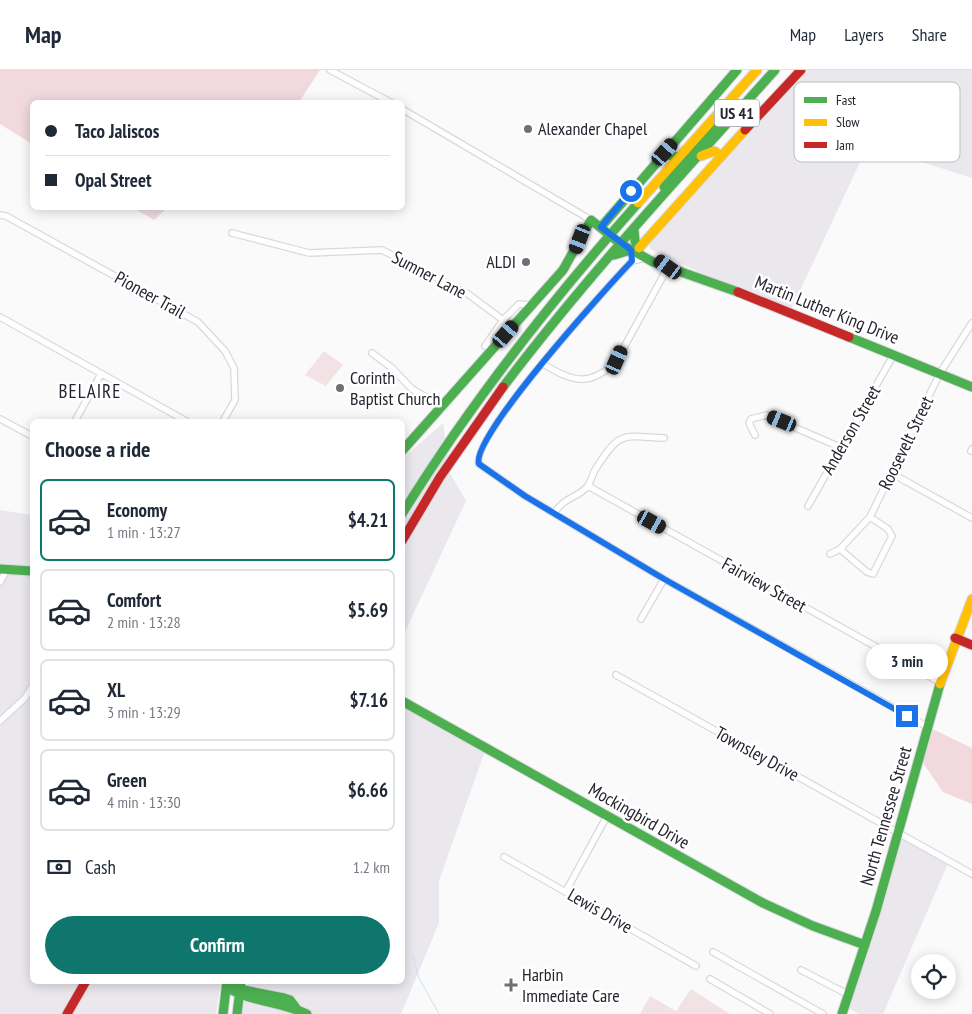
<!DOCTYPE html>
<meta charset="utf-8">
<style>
body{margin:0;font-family:"PT Sans Narrow",sans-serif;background:#f6f6f7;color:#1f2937;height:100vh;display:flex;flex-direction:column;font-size:19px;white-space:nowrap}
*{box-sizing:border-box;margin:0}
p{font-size:16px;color:#747a83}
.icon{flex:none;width:28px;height:28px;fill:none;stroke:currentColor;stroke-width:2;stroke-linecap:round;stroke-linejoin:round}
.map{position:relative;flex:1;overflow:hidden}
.panel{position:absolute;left:30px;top:349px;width:375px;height:565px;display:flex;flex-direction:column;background:#fff;border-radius:8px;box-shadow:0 2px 12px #0003}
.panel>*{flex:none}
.guide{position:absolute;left:30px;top:30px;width:375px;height:110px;border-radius:8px;box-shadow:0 2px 12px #0003;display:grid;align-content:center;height:110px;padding:0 15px;background:#fff}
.controls{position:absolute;left:911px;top:884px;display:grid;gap:10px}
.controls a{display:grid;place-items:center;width:45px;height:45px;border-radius:50%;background:#fff;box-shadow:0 2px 12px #0003;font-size:25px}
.end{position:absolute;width:22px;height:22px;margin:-11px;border:6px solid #1a73e8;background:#fff;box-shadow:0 0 0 2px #fff}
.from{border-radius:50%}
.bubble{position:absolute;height:35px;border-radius:18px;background:#fff;box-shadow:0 2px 12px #0003;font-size:16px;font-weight:700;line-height:35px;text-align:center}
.car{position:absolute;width:15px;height:30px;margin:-15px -8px;border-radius:6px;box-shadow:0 0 4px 1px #0007;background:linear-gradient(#222 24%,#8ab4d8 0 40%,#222 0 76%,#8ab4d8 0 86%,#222 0)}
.guide b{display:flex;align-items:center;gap:18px;height:48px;font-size:19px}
.guide b+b{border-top:1px solid #e0e1e3}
.guide i{width:12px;height:12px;background:#1f2937}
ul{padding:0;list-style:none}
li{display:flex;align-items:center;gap:15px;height:82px;margin:0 10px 8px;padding:0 5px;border:2px solid #e0e1e3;border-radius:8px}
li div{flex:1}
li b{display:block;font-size:19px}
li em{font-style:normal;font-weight:700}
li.active{border-color:#0f766e}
li>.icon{width:45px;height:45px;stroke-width:1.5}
h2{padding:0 15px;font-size:22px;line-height:60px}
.pay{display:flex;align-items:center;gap:12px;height:55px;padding:0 15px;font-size:19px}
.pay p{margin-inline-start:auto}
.primary-button{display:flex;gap:10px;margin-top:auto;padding:10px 15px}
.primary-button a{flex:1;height:58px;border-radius:30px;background:#0f766e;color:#fff;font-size:20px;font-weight:700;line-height:58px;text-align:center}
header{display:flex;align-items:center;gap:30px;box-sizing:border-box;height:70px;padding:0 25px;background:#fff;border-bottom:1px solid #e0e1e3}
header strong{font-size:24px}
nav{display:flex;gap:28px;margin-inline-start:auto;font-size:18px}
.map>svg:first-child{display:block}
</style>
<header>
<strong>Map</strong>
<nav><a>Map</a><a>Layers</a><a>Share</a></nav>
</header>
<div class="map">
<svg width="972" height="944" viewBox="0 0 972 944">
<rect width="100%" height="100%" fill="#fafafa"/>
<path fill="#eae8ed" d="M808,0H972V108L868,75L791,240L729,216L650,179L649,172Z
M443,353L450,403L466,431L403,566V388Z
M0,440L32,445V911H221L216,944H0Z
M403,633L486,678L439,811V853L401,944H241L249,911H402Z
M898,762L949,791L883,944H859L848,938Z"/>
<path fill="#f3e2e5" d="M324,281L343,295L326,316L305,305Z
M691,919L730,944H640L650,926L676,941Z"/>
<path fill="#f1d9de" d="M0,0H320L299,32H32V74L0,54Z
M134,138H167L154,150Z
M928,657L972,678V734L943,722L919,687Z"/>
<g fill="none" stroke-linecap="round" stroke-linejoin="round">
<path stroke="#c6e2f0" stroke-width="1" d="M26,505L32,509
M413,885L418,906L439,944"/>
<defs>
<path id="street" d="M330,0L390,32
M402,39L591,150
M0,145L6,146L198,252L225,281L234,298L235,330L223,351
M232,163L309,183L382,180L468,224L503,250L519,234L531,235
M645,188L632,191C608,216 469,369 479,394L525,426L664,509L928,657
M0,247L186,351
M485,276L503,250
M372,283L392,298L412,319L443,337
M542,293C571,312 591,318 617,290L668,197
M0,349L32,366
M75,351L101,304
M755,365L749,353L751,349L766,345L842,378
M971,381L972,379
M891,403L972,448
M588,416L941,613
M808,436L894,284
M554,443C567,425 576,429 587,417C591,412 592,405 595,400C620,360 622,366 664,368
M840,479L867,502L873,504L892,466L888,459L870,447
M830,484L840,479L870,447L940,303L972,253
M0,512L7,499
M641,549L664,509
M616,605L972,804
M0,651L25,628L32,617
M504,787L696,896
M566,821L607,746
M713,882L823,944
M801,900L849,925
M710,909L770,944"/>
<path id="fast" d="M665,82L673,87L682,86
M664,117L717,54
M601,157L737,0
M634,160L635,171L639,178
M614,185L631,180
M849,267L972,317
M503,317C587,206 682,104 775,0
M402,381L563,200L591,150L621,174L653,192L738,222
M402,444C471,332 551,231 638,133
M0,499L32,501
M402,631L763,833L813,856L865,875
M226,917C251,932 281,932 307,944
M234,918L284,928L290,930L296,938
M223,944L227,911
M237,944L241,911
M842,944L876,841L940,614"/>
<path id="slow" d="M701,86L714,81L722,86
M638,133L757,0
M639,178L745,60
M940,614L972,529"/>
<path id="jam" d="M745,60L801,0
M738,222L849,267
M402,471L440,407L503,317
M955,568L972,575
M67,944L86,911"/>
</defs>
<use href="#street" stroke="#dad8de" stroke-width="8"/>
<use href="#fast" stroke="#dad8de" stroke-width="11"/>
<use href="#slow" stroke="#dad8de" stroke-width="11"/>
<use href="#jam" stroke="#dad8de" stroke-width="11"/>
<use href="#street" stroke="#fefefe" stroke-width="5.5"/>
<use href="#fast" stroke="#4caf50" stroke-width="9"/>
<use href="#slow" stroke="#ffc107" stroke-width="9"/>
<use href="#jam" stroke="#c62828" stroke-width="9"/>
</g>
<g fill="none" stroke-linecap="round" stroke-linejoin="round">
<path stroke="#1a73e8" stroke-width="6" d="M631,121L601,157L631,180L632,191C608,216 469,369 479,394L525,426L664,509L907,646"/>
</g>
<g fill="#706e76" stroke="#fff" stroke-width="2">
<circle cx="528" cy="59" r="5"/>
<circle cx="526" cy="192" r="5"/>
<circle cx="340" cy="318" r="5"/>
<path d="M508.5 907.5h5v5h5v5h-5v5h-5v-5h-5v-5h5z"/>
</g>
<g text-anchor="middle" stroke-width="5" stroke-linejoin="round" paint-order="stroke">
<rect fill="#fff" stroke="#67656d" stroke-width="1" x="714.5" y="29.5" width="45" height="27" rx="4"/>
<g font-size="16" font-weight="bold" fill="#26232f">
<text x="737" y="49">US 41</text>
</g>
<g font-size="18" fill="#26232f" stroke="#fff" text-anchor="start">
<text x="538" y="65">Alexander Chapel</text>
<text x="516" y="198" text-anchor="end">ALDI</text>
<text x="350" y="314">Corinth<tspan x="350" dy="21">Baptist Church</tspan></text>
<text x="522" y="911">Harbin<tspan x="522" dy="21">Immediate Care</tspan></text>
</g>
<g font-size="18" fill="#26232f" stroke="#fff">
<text transform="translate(429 205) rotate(28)" y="6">Sumner Lane</text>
<text transform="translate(150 225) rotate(29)" y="6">Pioneer Trail</text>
<text transform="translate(827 240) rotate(22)" y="6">Martin Luther King Drive</text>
<text transform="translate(851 360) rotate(-60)" y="6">Anderson Street</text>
<text transform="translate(906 373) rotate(-64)" y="6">Roosevelt Street</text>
<text transform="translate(764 515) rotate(29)" y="6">Fairview Street</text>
<text transform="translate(757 684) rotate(29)" y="6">Townsley Drive</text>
<text transform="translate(639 746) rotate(30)" y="6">Mockingbird Drive</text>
<text transform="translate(886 746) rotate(-74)" y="6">North Tennessee Street</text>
<text transform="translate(600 841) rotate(30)" y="6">Lewis Drive</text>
</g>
<g font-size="19" letter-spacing="1" fill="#26232f" stroke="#fff">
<text x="90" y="328">BELAIRE</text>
</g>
</g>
<rect x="794" y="12" width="166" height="80" rx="8" fill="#fff" stroke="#bebdc1" stroke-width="1"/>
<rect x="804" y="27" width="23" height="6" fill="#4caf50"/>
<rect x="804" y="49" width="23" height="7" fill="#ffc107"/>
<rect x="804" y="72" width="23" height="6" fill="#c62828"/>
<g font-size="14" fill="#26232f">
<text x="836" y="35">Fast</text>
<text x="836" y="57">Slow</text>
<text x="836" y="80">Jam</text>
</g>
</svg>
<div class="controls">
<a><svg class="icon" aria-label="locate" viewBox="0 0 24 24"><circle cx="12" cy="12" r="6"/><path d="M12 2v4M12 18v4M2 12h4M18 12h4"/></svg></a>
</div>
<i class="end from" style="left:631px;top:121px"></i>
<i class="end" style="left:907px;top:646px"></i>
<div class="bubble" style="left:866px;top:574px;width:82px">3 min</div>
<i class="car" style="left:665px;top:82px;rotate:41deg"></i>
<i class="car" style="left:580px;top:169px;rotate:201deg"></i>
<i class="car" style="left:668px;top:197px;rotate:306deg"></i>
<i class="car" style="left:506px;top:264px;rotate:41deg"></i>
<i class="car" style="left:617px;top:290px;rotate:24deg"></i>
<i class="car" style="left:782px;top:351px;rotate:292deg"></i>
<i class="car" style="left:652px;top:452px;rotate:119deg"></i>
<div class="guide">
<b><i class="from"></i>Taco Jaliscos</b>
<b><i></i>Opal Street</b>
</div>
<section class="panel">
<h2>Choose a ride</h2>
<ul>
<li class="active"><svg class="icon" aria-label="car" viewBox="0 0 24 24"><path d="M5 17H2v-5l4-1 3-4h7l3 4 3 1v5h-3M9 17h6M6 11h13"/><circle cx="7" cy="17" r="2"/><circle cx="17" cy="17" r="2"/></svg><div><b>Economy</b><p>1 min · 13:27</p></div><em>$4.21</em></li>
<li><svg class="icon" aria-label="car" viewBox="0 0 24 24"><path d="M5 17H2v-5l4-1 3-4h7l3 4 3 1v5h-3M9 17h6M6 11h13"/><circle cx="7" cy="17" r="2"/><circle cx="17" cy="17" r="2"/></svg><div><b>Comfort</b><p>2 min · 13:28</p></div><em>$5.69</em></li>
<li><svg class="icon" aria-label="car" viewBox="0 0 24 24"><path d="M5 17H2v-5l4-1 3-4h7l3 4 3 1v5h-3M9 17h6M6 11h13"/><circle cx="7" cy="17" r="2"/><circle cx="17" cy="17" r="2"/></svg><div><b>XL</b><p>3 min · 13:29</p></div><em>$7.16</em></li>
<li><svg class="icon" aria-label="car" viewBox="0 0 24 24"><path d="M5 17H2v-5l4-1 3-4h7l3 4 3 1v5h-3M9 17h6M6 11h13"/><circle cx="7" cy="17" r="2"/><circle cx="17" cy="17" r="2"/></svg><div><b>Green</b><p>4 min · 13:30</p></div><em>$6.66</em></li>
</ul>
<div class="pay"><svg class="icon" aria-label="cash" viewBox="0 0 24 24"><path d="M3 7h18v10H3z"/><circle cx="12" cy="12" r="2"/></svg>Cash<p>1.2 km</p></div>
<div class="primary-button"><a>Confirm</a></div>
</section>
</div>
